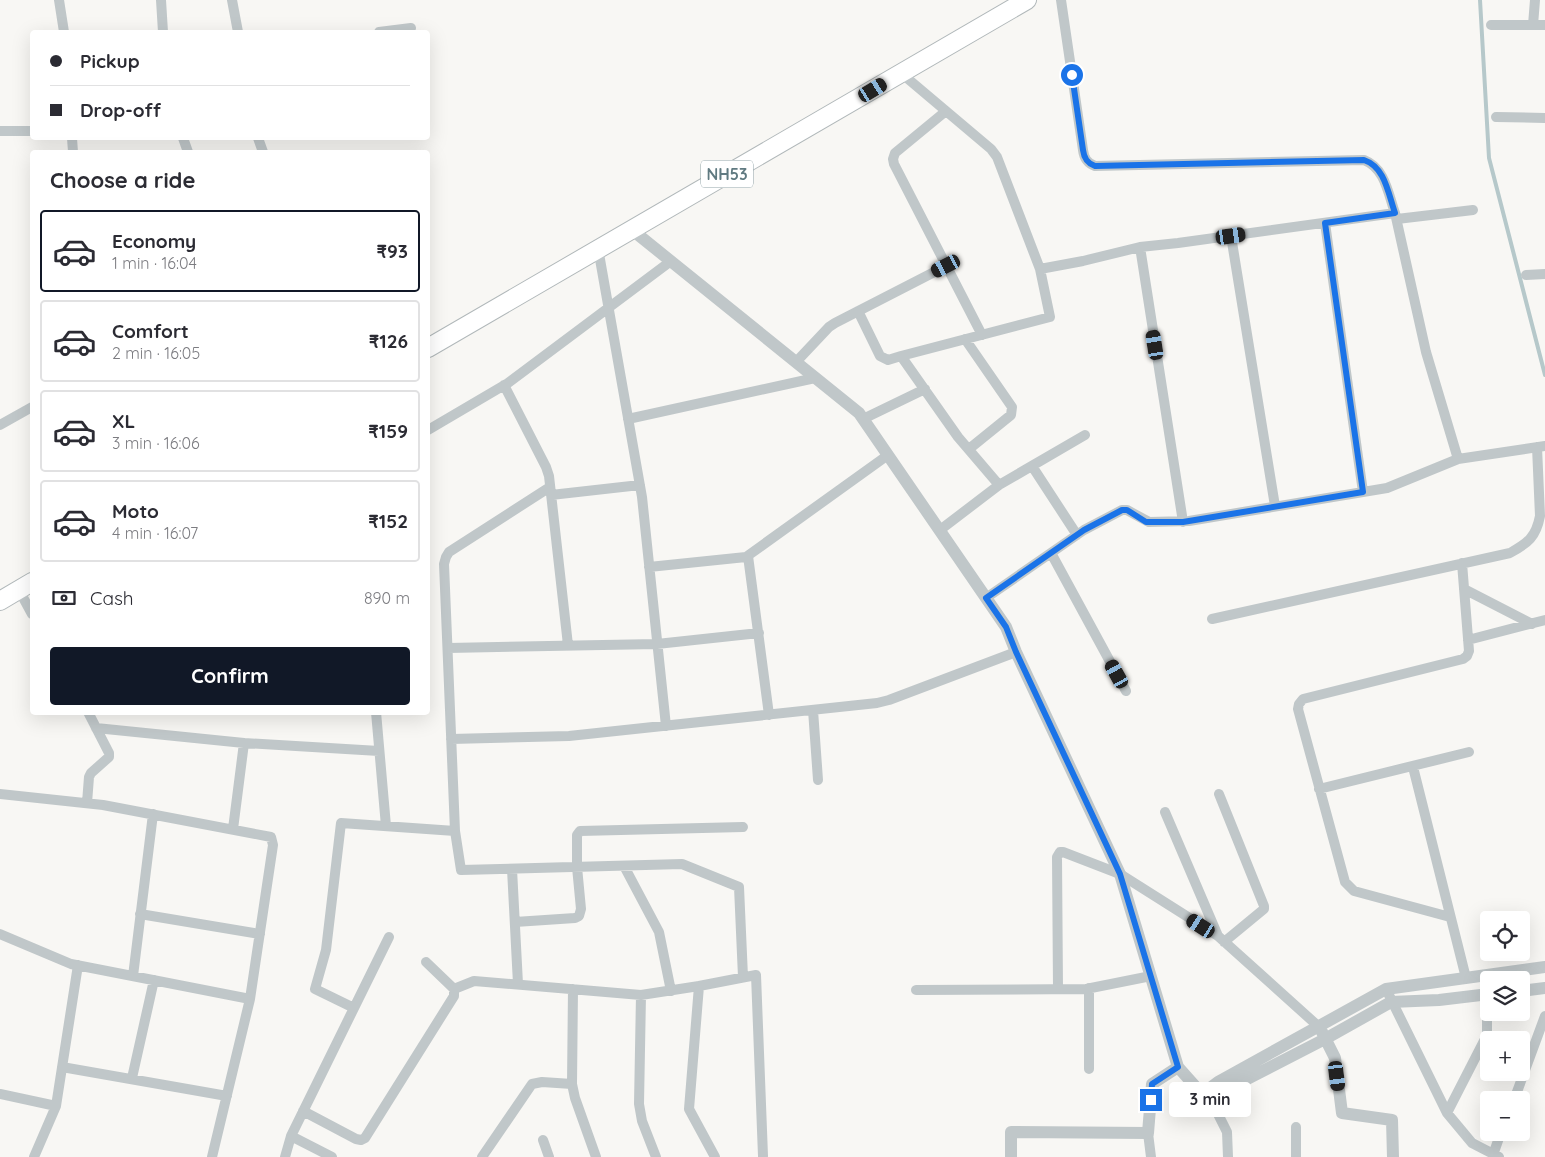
<!DOCTYPE html>
<meta charset="utf-8">
<style>
body{margin:0;font-family:Quicksand,sans-serif;background:#f7f7f7;color:#2b2b33;height:100vh;display:flex;flex-direction:column;font-size:19px;white-space:nowrap}
*{box-sizing:border-box;margin:0}
p{font-size:16px;color:#7c7c81}
.icon{flex:none;width:28px;height:28px;fill:none;stroke:currentColor;stroke-width:2;stroke-linecap:round;stroke-linejoin:round}
.map{position:relative;flex:1;overflow:hidden}
.side{position:absolute;left:30px;top:150px;width:400px;height:565px;display:flex;flex-direction:column;background:#fff;border-radius:5px;box-shadow:0 5px 20px #0002}
.side>*{flex:none}
.top-card{position:absolute;left:30px;top:30px;width:400px;height:110px;border-radius:5px;box-shadow:0 5px 20px #0002;display:grid;align-content:center;height:110px;padding:0 20px;background:#fff}
.buttons{position:absolute;left:1480px;top:911px;display:grid;gap:10px}
.buttons a{display:grid;place-items:center;width:50px;height:50px;border-radius:5px;background:#fff;box-shadow:0 5px 20px #0002;font-size:25px}
.end{position:absolute;width:22px;height:22px;margin:-11px;border:6px solid #1a73e8;background:#fff;box-shadow:0 0 0 2px #fff}
.from{border-radius:50%}
.bubble{position:absolute;height:35px;border-radius:5px;background:#fff;box-shadow:0 5px 20px #0002;font-size:16px;font-weight:800;line-height:35px;text-align:center}
.car{position:absolute;width:15px;height:30px;margin:-15px -8px;border-radius:6px;box-shadow:0 0 4px 1px #0007;background:linear-gradient(#222 24%,#8ab4d8 0 40%,#222 0 76%,#8ab4d8 0 86%,#222 0)}
.top-card b{display:flex;align-items:center;gap:18px;height:48px;font-size:19px}
.top-card b+b{border-top:1px solid #e1e1e2}
.top-card i{width:12px;height:12px;background:#2b2b33}
ul{padding:0;list-style:none}
li{display:flex;align-items:center;gap:15px;height:82px;margin:0 10px 8px;padding:0 10px;border:2px solid #e1e1e2;border-radius:5px}
li div{flex:1}
li b{display:block;font-size:19px}
li em{font-style:normal;font-weight:800}
li.current{border-color:#111827}
li>.icon{width:45px;height:45px;stroke-width:1.5}
h2{padding:0 20px;font-size:22px;line-height:60px}
.pay{display:flex;align-items:center;gap:12px;height:55px;padding:0 20px;font-size:19px}
.pay p{margin-inline-start:auto}
.primary-button{display:flex;gap:10px;margin-top:auto;padding:10px 20px}
.primary-button a{flex:1;height:58px;border-radius:5px;background:#111827;color:#fff;font-size:20px;font-weight:800;line-height:58px;text-align:center}
.map>svg:first-child{display:block}
</style>
<div class="map">
<svg width="1545" height="1157" viewBox="0 0 1545 1157">
<rect width="100%" height="100%" fill="#f8f7f4"/>
<g fill="none" stroke-linecap="round" stroke-linejoin="round">
<path stroke="#b6c8ca" stroke-width="4" d="M1480,0L1489,158L1545,375"/>
<defs>
<path id="trunk" d="M428,348L1027,0
M0,601L32,582"/>
</defs>
<use href="#trunk" stroke="#b1b8ba" stroke-width="20"/>
<path stroke="#c0c7c9" stroke-width="10" d="M59,0L64,32
M161,0L163,32
M232,0L238,32
M1061,0L1083,150C1084,158 1087,163 1095,166L1364,160C1385,168 1388,193 1395,213
M1491,25H1545
M1533,25L1535,0
M379,32L411,28
M901,73L991,149L997,157L1040,269
M946,111L895,153L893,159L894,164L982,335
M1496,117L1545,118
M0,131H32
M72,138L73,152
M183,138L188,152
M258,138L263,152
M1397,219L1473,210
M1325,223L1363,492
M1231,236L1275,506
M1140,247L1183,522
M598,248L642,497L666,726
M1526,275L1545,274
M858,311L880,356L888,360L901,356
M965,339L1012,407L1011,415L969,449
M796,362L829,327L835,323L946,266
M504,385L546,467L549,476L568,645
M628,419L815,378
M863,419L925,389
M0,425L32,407
M428,430L508,383L671,261
M1032,466L1077,535
M999,485L1085,435
M551,495L640,485
M940,530L999,485L958,437L901,356L1050,317L1040,269L1083,261L1140,247L1178,243L1395,213L1426,352L1458,459L1545,446
M1051,553L1126,691
M748,556L769,715
M649,567L746,557L888,455
M1464,589L1532,624
M19,590L32,614
M986,598L1084,530L1122,510H1127L1149,522L1189,521L1387,488L1458,459
M1212,619L1510,553C1528,543 1536,537 1540,516L1537,447
M1468,640L1545,620
M448,648L657,644L759,633
M813,710L818,780
M376,712L386,826
M96,728L244,743L379,751
M451,739L569,736L877,703L889,700L1016,652
M1413,767L1466,978
M1319,789L1469,752
M0,794L103,805L271,837L273,845L250,999
M1219,794L1264,906V909L1224,942
M87,803L89,777L91,773L109,757V753L88,712
M1165,812L1218,936
M233,829L244,743
M455,831L444,564L446,557L449,552L550,487
M624,866L659,932L671,991
M512,869L518,984
M140,914L260,934
M1450,917L1354,891L1345,882L1298,709L1299,704L1303,699L1463,659L1467,656L1469,651L1462,563
M515,922L575,918L579,916L581,909L577,867V835L580,831L743,827
M0,934L71,964L250,999L212,1157
M133,976L153,814
M1089,988V1069
M454,989L474,981L641,995L699,986
M573,989L572,1084L575,1098L596,1157
M1058,989L1057,857L1060,852H1063L1120,874L1218,936L1318,1026
M1386,989L1447,1113L1472,1143L1499,1157
M916,990L1086,989L1151,976
M641,995L639,1104L642,1121L656,1157
M354,1008L389,937
M62,1067L227,1096
M132,1078L154,980
M0,1094L56,1106L34,1157
M1208,1094L1227,1132L1228,1157
M1514,1100L1545,1016
M56,1106L78,965
M303,1111L356,1139L361,1140L365,1138L454,996V989L451,986L426,962
M1447,1113L1487,1035V975
M1148,1133L1151,1157
M291,1136L354,1008L315,989L326,950L341,823L455,831L461,870L682,864L739,887L743,977
M543,1140L549,1157
M1493,1155L1501,1132
M285,1157L291,1136L332,1157
M482,1157L532,1084L542,1082L572,1084
M715,1157L689,1109L699,986L756,975L763,1156
M1296,1157V1127"/>
<path stroke="#c0c7c9" stroke-width="12" d="M631,229L859,413L1006,627L1016,652L1120,874L1178,1067L1202,1094H1218L1325,1039L1391,1002L1439,1000L1489,994
M1521,991L1545,988
M1322,1032L1335,1058L1342,1113L1392,1120L1393,1157
M1202,1094L1218,1082L1386,989L1545,967
M1011,1157V1132L1148,1133L1152,1084L1178,1067"/>
<use href="#trunk" stroke="#fff" stroke-width="18"/>
</g>
<g fill="none" stroke-linecap="round" stroke-linejoin="round">
<path stroke="#1a73e8" stroke-width="6" d="M1072,75L1083,150C1084,158 1087,163 1095,166L1364,160C1385,167 1388,193 1395,213L1325,223L1363,492L1183,522H1146L1127,510H1122L1084,530L986,598L1006,627L1016,652L1120,874L1178,1067L1152,1084L1151,1100"/>
</g>
<g text-anchor="middle" stroke-width="5" stroke-linejoin="round" paint-order="stroke">
<rect fill="#fff" stroke="#90a2a7" stroke-width="1" x="701" y="160.5" width="52" height="27" rx="4"/>
<g font-size="16" font-weight="bold" fill="#607a81">
<text x="727" y="180">NH53</text>
</g>
</g>
</svg>
<div class="buttons">
<a><svg class="icon" aria-label="locate" viewBox="0 0 24 24"><circle cx="12" cy="12" r="6"/><path d="M12 2v4M12 18v4M2 12h4M18 12h4"/></svg></a>
<a><svg class="icon" aria-label="layers" viewBox="0 0 24 24"><path d="M12 4l9 5-9 5-9-5zM3 14l9 5 9-5"/></svg></a>
<a>+</a>
<a>−</a>
</div>
<i class="end from" style="left:1072px;top:75px"></i>
<i class="end" style="left:1151px;top:1100px"></i>
<div class="bubble" style="left:1169px;top:1082px;width:82px">3 min</div>
<i class="car" style="left:873px;top:90px;rotate:59deg"></i>
<i class="car" style="left:1231px;top:236px;rotate:82deg"></i>
<i class="car" style="left:946px;top:266px;rotate:243deg"></i>
<i class="car" style="left:1155px;top:345px;rotate:351deg"></i>
<i class="car" style="left:1117px;top:674px;rotate:331deg"></i>
<i class="car" style="left:1201px;top:926px;rotate:303deg"></i>
<i class="car" style="left:1337px;top:1076px;rotate:173deg"></i>
<div class="top-card">
<b><i class="from"></i>Pickup</b>
<b><i></i>Drop-off</b>
</div>
<section class="side">
<h2>Choose a ride</h2>
<ul>
<li class="current"><svg class="icon" aria-label="car" viewBox="0 0 24 24"><path d="M5 17H2v-5l4-1 3-4h7l3 4 3 1v5h-3M9 17h6M6 11h13"/><circle cx="7" cy="17" r="2"/><circle cx="17" cy="17" r="2"/></svg><div><b>Economy</b><p>1 min · 16:04</p></div><em>₹93</em></li>
<li><svg class="icon" aria-label="car" viewBox="0 0 24 24"><path d="M5 17H2v-5l4-1 3-4h7l3 4 3 1v5h-3M9 17h6M6 11h13"/><circle cx="7" cy="17" r="2"/><circle cx="17" cy="17" r="2"/></svg><div><b>Comfort</b><p>2 min · 16:05</p></div><em>₹126</em></li>
<li><svg class="icon" aria-label="car" viewBox="0 0 24 24"><path d="M5 17H2v-5l4-1 3-4h7l3 4 3 1v5h-3M9 17h6M6 11h13"/><circle cx="7" cy="17" r="2"/><circle cx="17" cy="17" r="2"/></svg><div><b>XL</b><p>3 min · 16:06</p></div><em>₹159</em></li>
<li><svg class="icon" aria-label="car" viewBox="0 0 24 24"><path d="M5 17H2v-5l4-1 3-4h7l3 4 3 1v5h-3M9 17h6M6 11h13"/><circle cx="7" cy="17" r="2"/><circle cx="17" cy="17" r="2"/></svg><div><b>Moto</b><p>4 min · 16:07</p></div><em>₹152</em></li>
</ul>
<div class="pay"><svg class="icon" aria-label="cash" viewBox="0 0 24 24"><path d="M3 7h18v10H3z"/><circle cx="12" cy="12" r="2"/></svg>Cash<p>890 m</p></div>
<div class="primary-button"><a>Confirm</a></div>
</section>
</div>
